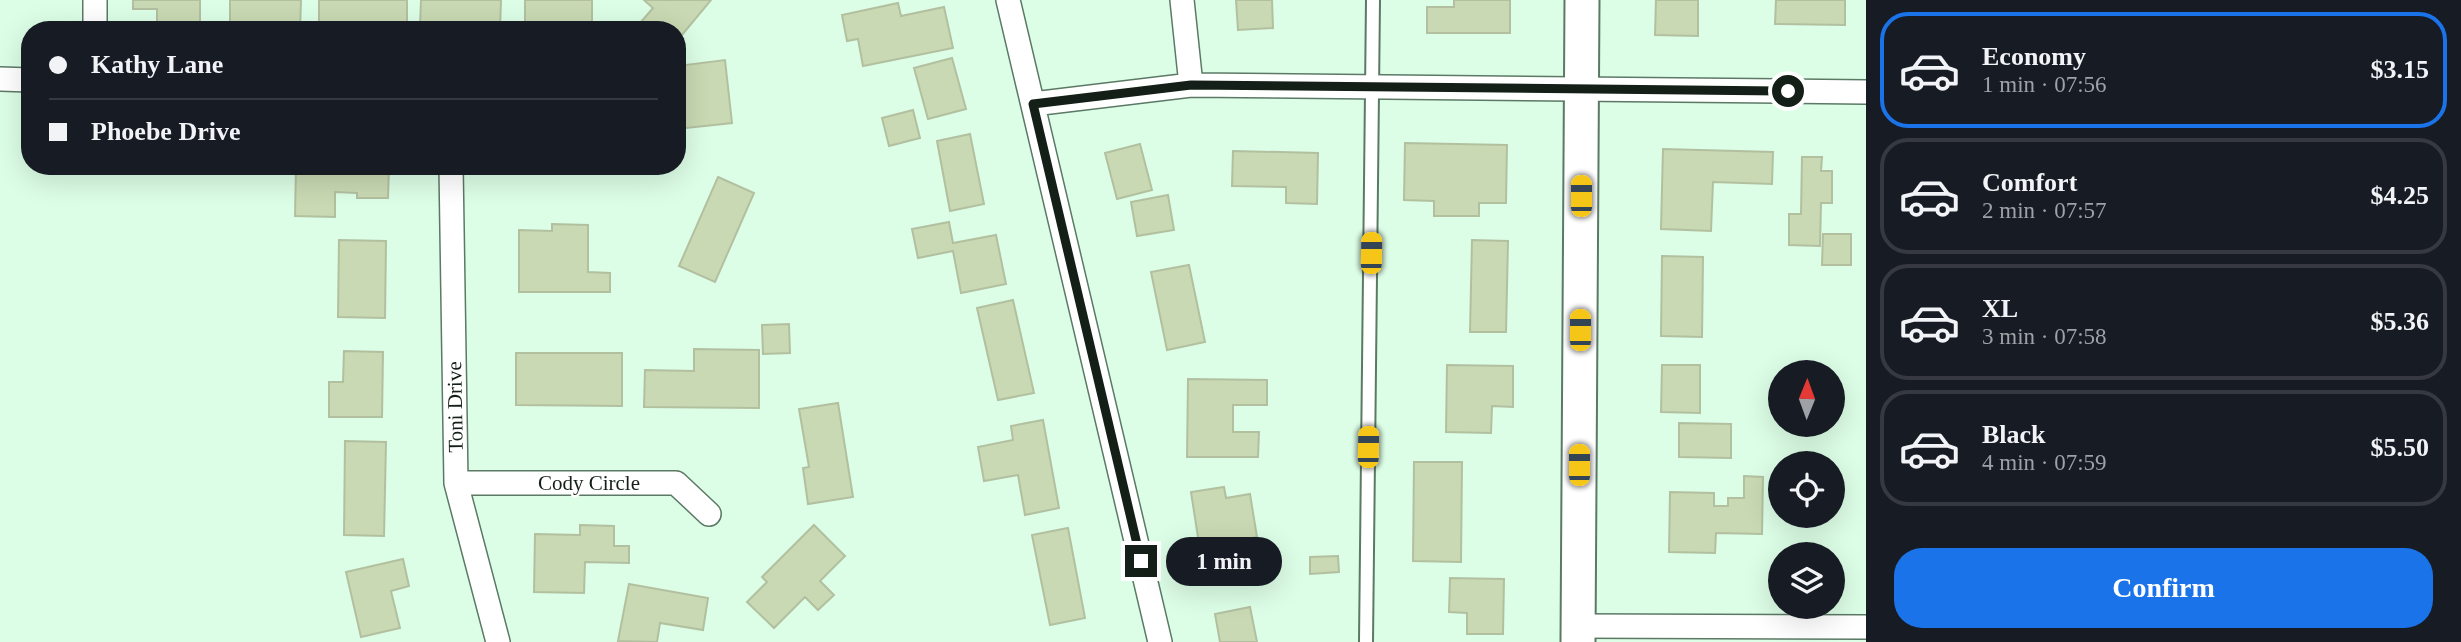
<!DOCTYPE html>
<meta charset="utf-8">
<style>
body{margin:0;font-family:"Times New Roman",serif;background:#20242c;color:#f1f3f6;height:100vh;display:flex;flex-direction:column;font-size:26px;white-space:nowrap}
*{box-sizing:border-box;margin:0}
p{font-size:23px;color:#9ea1a6}
.icon{flex:none;width:38px;height:38px;fill:none;stroke:currentColor;stroke-width:2;stroke-linecap:round;stroke-linejoin:round}
.map{position:relative;flex:1;overflow:hidden}
.panel{display:flex;flex-direction:column;background:#171b24;width:595px}
.panel>*{flex:none}
.guide{position:absolute;left:21px;top:21px;width:665px;height:154px;border-radius:28px;box-shadow:0 7px 28px #0002;display:grid;align-content:center;height:154px;padding:0 28px;background:#171b24}
.needle{width:46px;rotate:1deg}
.controls{position:absolute;left:1768px;top:360px;display:grid;gap:14px}
.controls a{display:grid;place-items:center;width:77px;height:77px;border-radius:50%;background:#171b24;box-shadow:0 7px 28px #0002;font-size:35px}
.end{position:absolute;width:32px;height:32px;margin:-16px;border:9px solid #131f17;background:#fff;box-shadow:0 0 0 4px #fff}
.from{border-radius:50%}
.bubble{position:absolute;height:49px;border-radius:24px;background:#171b24;box-shadow:0 7px 28px #0002;font-size:23px;font-weight:700;line-height:49px;text-align:center}
.car{position:absolute;width:21px;height:42px;margin:-21px -10px;border-radius:9px;box-shadow:0 0 5px 2px #0007;background:linear-gradient(#f5c518 24%,#345 0 40%,#f5c518 0 76%,#345 0 86%,#f5c518 0)}
.guide b{display:flex;align-items:center;gap:24px;height:66px;font-size:26px}
.guide b+b{border-top:2px solid #363941}
.guide i{width:18px;height:18px;background:#f1f3f6}
ul{padding:12px 0 0;list-style:none}
li{display:flex;align-items:center;gap:21px;height:116px;margin:0 14px 10px;padding:0 14px;border:4px solid #363941;border-radius:28px}
li div{flex:1}
li b{display:block;font-size:26px}
li em{font-style:normal;font-weight:700}
li.current{border-color:#1a73e8}
li>.icon{width:63px;height:63px;stroke-width:1.5}
.button{display:flex;gap:14px;margin-top:auto;padding:14px 28px}
.button a{flex:1;height:80px;border-radius:28px;background:#1a73e8;color:#fff;font-size:28px;font-weight:700;line-height:80px;text-align:center}
main{display:flex;flex:1;min-height:0}
.map>svg:first-child{display:block}
</style>
<main>
<div class="map">
<svg width="1866" height="642" viewBox="0 0 1866 642">
<rect width="100%" height="100%" fill="#dcfde6"/>
<path fill="#c8d9b3" stroke="#b2c0a0" stroke-width="2" d="M133,0H200V28H157V9H133Z
M230,0H301L300,30H264V24H230Z
M319,0H407V23L319,22Z
M421,0H501L500,29L420,27Z
M525,0H592V26L525,25Z
M644,0H711L677,41V30H634L653,8Z
M1236,0H1272L1273,28L1238,30Z
M1454,0H1510V33H1427V7H1454Z
M1656,0H1698V36L1655,35Z
M1776,0H1845V25L1775,24Z
M898,3L901,16L944,7L953,48L863,66L858,39L847,41L842,15Z
M952,58L966,109L928,119L914,68Z
M725,60L732,123L677,129V94H679L677,66Z
M913,110L920,138L889,146L882,118Z
M970,134L984,204L950,211L937,141Z
M1405,143L1507,145L1506,203H1479V216H1434V201L1404,200Z
M1140,144L1152,190L1117,199L1105,153Z
M1663,149L1773,152L1772,184L1713,182L1711,231L1661,229Z
M1233,151L1318,153L1317,204L1286,203V187L1232,186Z
M1802,157H1822L1821,171H1832V203H1821L1820,246L1789,245V214H1801Z
M296,166H389L388,198H357V193L335,192V217L295,216Z
M718,177L754,193L715,282L679,266Z
M1168,195L1174,230L1137,236L1131,202Z
M949,222L953,243L996,235L1006,284L961,293L953,251L918,258L912,229Z
M552,224L588,225V272L610,273V292H519V230L552,231Z
M1823,234H1851V265H1822Z
M339,240L386,241L385,318L338,317Z
M1472,240L1508,241L1506,332H1470Z
M1662,256L1703,257L1702,337L1661,336Z
M1189,265L1205,342L1167,350L1151,272Z
M1013,300L1034,393L998,400L977,308Z
M789,324L790,353L763,354L762,325Z
M694,349L759,350V408L644,407L645,370L694,371Z
M344,351L383,352L382,417H329V382H343Z
M516,353H622V406L516,405Z
M1447,365L1513,366V407L1492,406L1491,433L1446,432Z
M1662,365H1700V413L1661,412Z
M1188,379L1267,380V405H1233V432H1259L1258,457H1187Z
M838,403L853,497L808,504L803,468L809,467L799,409Z
M1043,420L1059,508L1025,515L1018,475L984,481L978,447L1013,440L1011,426Z
M1679,423L1731,424V458L1679,457Z
M345,441L386,442L384,536L344,535Z
M1414,462H1462L1461,562L1413,561Z
M1744,476L1763,477L1762,534L1716,533L1715,553L1669,552L1670,492L1714,493V506H1728V498H1744Z
M1224,487L1226,498L1250,494L1257,537L1234,541L1239,571L1204,576L1191,492Z
M580,525L614,526V546H629V563L585,562L584,593L534,592L535,534L580,535Z
M814,525L845,556L820,581L834,595L818,610L805,597L774,628L747,602L767,582L762,577Z
M1068,528L1085,618L1050,625L1032,535Z
M1338,556L1339,572L1310,574V557Z
M403,559L409,586L391,591L400,628L361,637L346,572Z
M1450,578L1504,579L1503,634H1467V613L1449,612Z
M629,584L708,598L703,630L660,623L657,642L618,641Z
M1250,607L1257,642H1220L1215,614Z"/>
<g fill="none" stroke-linecap="round" stroke-linejoin="round">
<defs>
<path id="lane" d="M1366,642L1373,0"/>
<path id="street" d="M1008,0L1160,642
M1182,0L1191,85
M95,30V0
M0,79L30,80
M1033,104L1191,85L1866,92
M451,166L456,483L498,642
M456,483H676L709,514
M1578,626L1866,627"/>
<path id="secondary" d="M1578,642L1582,0"/>
</defs>
<use href="#lane" stroke="#5b7965" stroke-width="16"/>
<use href="#street" stroke="#5b7965" stroke-width="26"/>
<use href="#secondary" stroke="#5b7965" stroke-width="37"/>
<use href="#lane" stroke="#fff" stroke-width="12"/>
<use href="#street" stroke="#fff" stroke-width="23"/>
<use href="#secondary" stroke="#fff" stroke-width="33"/>
</g>
<g fill="none" stroke-linecap="round" stroke-linejoin="round">
<path stroke="#131f17" stroke-width="9" d="M1141,561L1033,104L1191,85L1788,91"/>
</g>
<g text-anchor="middle" stroke-width="5" stroke-linejoin="round" paint-order="stroke">
<g font-size="21" fill="#131f17" stroke="#fff">
<text transform="translate(455 407) rotate(-91)" y="7">Toni Drive</text>
<text x="589" y="490">Cody Circle</text>
</g>
</g>
</svg>
<div class="controls">
<a><svg class="needle" viewBox="-14 -14 28 28"><path d="M0-13l5 13h-10z" fill="#e53935"/><path d="M0 13l5-13h-10z" fill="#9ea1a6"/></svg></a>
<a><svg class="icon" aria-label="locate" viewBox="0 0 24 24"><circle cx="12" cy="12" r="6"/><path d="M12 2v4M12 18v4M2 12h4M18 12h4"/></svg></a>
<a><svg class="icon" aria-label="layers" viewBox="0 0 24 24"><path d="M12 4l9 5-9 5-9-5zM3 14l9 5 9-5"/></svg></a>
</div>
<i class="end from" style="left:1788px;top:91px"></i>
<i class="end" style="left:1141px;top:561px"></i>
<div class="bubble" style="left:1166px;top:537px;width:116px">1 min</div>
<i class="car" style="left:1581px;top:196px;rotate:0deg"></i>
<i class="car" style="left:1371px;top:253px;rotate:1deg"></i>
<i class="car" style="left:1580px;top:330px;rotate:0deg"></i>
<i class="car" style="left:1368px;top:447px;rotate:1deg"></i>
<i class="car" style="left:1579px;top:465px;rotate:0deg"></i>
<div class="guide">
<b><i class="from"></i>Kathy Lane</b>
<b><i></i>Phoebe Drive</b>
</div>
</div>
<section class="panel">
<ul>
<li class="current"><svg class="icon" aria-label="car" viewBox="0 0 24 24"><path d="M5 17H2v-5l4-1 3-4h7l3 4 3 1v5h-3M9 17h6M6 11h13"/><circle cx="7" cy="17" r="2"/><circle cx="17" cy="17" r="2"/></svg><div><b>Economy</b><p>1 min · 07:56</p></div><em>$3.15</em></li>
<li><svg class="icon" aria-label="car" viewBox="0 0 24 24"><path d="M5 17H2v-5l4-1 3-4h7l3 4 3 1v5h-3M9 17h6M6 11h13"/><circle cx="7" cy="17" r="2"/><circle cx="17" cy="17" r="2"/></svg><div><b>Comfort</b><p>2 min · 07:57</p></div><em>$4.25</em></li>
<li><svg class="icon" aria-label="car" viewBox="0 0 24 24"><path d="M5 17H2v-5l4-1 3-4h7l3 4 3 1v5h-3M9 17h6M6 11h13"/><circle cx="7" cy="17" r="2"/><circle cx="17" cy="17" r="2"/></svg><div><b>XL</b><p>3 min · 07:58</p></div><em>$5.36</em></li>
<li><svg class="icon" aria-label="car" viewBox="0 0 24 24"><path d="M5 17H2v-5l4-1 3-4h7l3 4 3 1v5h-3M9 17h6M6 11h13"/><circle cx="7" cy="17" r="2"/><circle cx="17" cy="17" r="2"/></svg><div><b>Black</b><p>4 min · 07:59</p></div><em>$5.50</em></li>
</ul>
<div class="button"><a>Confirm</a></div>
</section>
</main>
